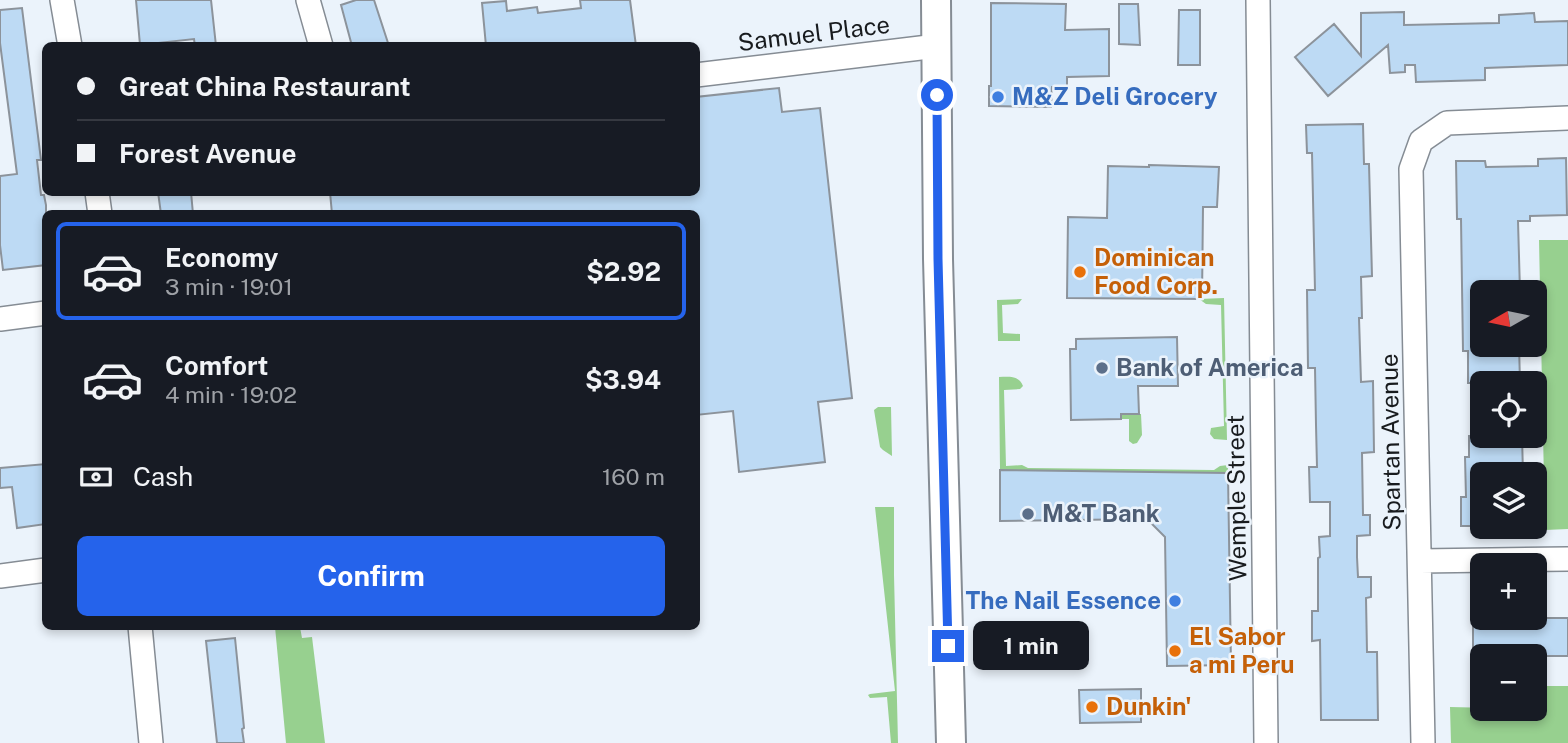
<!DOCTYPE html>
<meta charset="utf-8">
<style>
body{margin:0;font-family:"Public Sans",sans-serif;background:#242831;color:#f1f3f6;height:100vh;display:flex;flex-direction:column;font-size:26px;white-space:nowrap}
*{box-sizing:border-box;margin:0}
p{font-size:23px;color:#9ea1a6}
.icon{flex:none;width:38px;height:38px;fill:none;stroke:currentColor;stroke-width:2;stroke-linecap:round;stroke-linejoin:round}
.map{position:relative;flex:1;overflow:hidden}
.drawer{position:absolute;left:42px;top:210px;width:658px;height:420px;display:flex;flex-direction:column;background:#171b24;border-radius:10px;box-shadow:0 4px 10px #0003}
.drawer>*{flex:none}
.hud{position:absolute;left:42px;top:42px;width:658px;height:154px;border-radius:10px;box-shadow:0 4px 10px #0003;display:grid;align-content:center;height:154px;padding:0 35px;background:#171b24}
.needle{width:46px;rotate:261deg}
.tools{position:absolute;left:1470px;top:280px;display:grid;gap:14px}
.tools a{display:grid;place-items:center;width:77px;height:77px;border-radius:10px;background:#171b24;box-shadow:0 4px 10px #0003;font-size:35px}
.end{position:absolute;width:32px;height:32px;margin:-16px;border:9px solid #2563eb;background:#fff;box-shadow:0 0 0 4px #fff}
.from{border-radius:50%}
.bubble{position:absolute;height:49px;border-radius:10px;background:#171b24;box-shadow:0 4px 10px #0003;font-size:23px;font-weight:700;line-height:49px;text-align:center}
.hud b{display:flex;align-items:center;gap:24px;height:66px;font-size:26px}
.hud b+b{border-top:2px solid #363941}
.hud i{width:18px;height:18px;background:#f1f3f6}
ul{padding:12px 0 0;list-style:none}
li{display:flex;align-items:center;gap:21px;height:98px;margin:0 14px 10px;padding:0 21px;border:4px solid transparent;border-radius:10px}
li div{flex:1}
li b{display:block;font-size:26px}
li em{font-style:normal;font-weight:700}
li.on{border-color:#2563eb}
li>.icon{width:63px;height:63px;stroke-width:1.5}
.pay{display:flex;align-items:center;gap:18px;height:77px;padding:0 35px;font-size:26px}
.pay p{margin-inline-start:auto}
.cta{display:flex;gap:14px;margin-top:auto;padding:14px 35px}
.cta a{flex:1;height:80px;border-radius:10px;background:#2563eb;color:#fff;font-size:28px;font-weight:700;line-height:80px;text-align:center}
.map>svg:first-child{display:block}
</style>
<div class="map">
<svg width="1568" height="743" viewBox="0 0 1568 743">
<rect width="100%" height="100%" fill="#ebf3fb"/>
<path fill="#97d08f" d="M1539,240H1568V529L1545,530Z
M1224,298L1227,440L1214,439L1210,434L1211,428L1224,426L1221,305L1206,304L1199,299Z
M1022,299L1018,304L1002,305L1003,333L1020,334V341H998L997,300Z
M999,377C1009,377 1019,375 1023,386L1020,389L1004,390L1006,466L1022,465L1028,468L1214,470L1220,466L1228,465V473L1000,470Z
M878,407H891L892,456L883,450L880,447L874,410Z
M1121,414H1141L1142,435L1137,443L1133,444L1129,441V419H1121Z
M875,507H894V575L898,743H891L887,697L870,698L868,695L870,694L895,691Z
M275,627H300L302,638L312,637L325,743H286Z
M1546,686H1568V743H1451L1450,707L1535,709V706H1547Z"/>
<path fill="#bddaf4" stroke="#8c939b" stroke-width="2" d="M136,0H211L216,46H195L194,39L140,45Z
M356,0H374L389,46H352L341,5Z
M580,0H630L636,46H486L482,3L506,1L507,11L537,7L538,13L581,8Z
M991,3L1066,4L1065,30L1109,29V76L1067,77V88L1052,87L1051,107L989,106V86H991Z
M1119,4H1138L1140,45L1119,44Z
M22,8L41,160H37L41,195H44L46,205V265L3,270L0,245V176L17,174L0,43V10Z
M1179,10H1200V65H1178Z
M1404,12V25L1499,23V15L1534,13L1535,22L1568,21V65L1485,68V80L1416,82L1415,65H1405V72L1390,73L1388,45L1328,96L1295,57L1334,24L1361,56V13Z
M779,88L782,112L820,108L852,398L818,402L825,462L739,472L733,411L696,415V214H332L330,192H696V97Z
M1363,124L1364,164H1369L1372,276L1361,277L1362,318H1359L1361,382L1373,381L1374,452L1362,453L1363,515H1370V535L1357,536V557L1358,577H1371V597L1366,598L1367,652H1377L1378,720H1321L1320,640L1312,641V611H1318V558L1320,557L1319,537L1330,536V502H1310L1309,467H1317L1316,425L1315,368H1308L1307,290H1315L1312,153H1307L1306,125Z
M1566,158L1567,215L1530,216V221H1518L1520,292H1482V345H1519L1520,383H1468V351H1463L1461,219H1457L1456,161H1485L1486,167L1538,166V159Z
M1149,165L1219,167L1217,207H1203L1202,299L1067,298L1068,217L1107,218L1108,166L1149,167Z
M158,192H191L193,214H161Z
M1177,337L1178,386H1138L1139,414H1121V419L1071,420L1070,349H1076V339Z
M1469,436H1522L1523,474H1482V526H1461V497H1466L1465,457H1469Z
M46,464V524L17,528L12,487L0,488V468Z
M1000,470L1228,473L1231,665L1167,666L1165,537L1147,519L1000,521Z
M1473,618H1568V656H1473Z
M235,638L244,728L242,729L244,743H217L206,641Z
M1141,689V722L1080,723L1079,690Z"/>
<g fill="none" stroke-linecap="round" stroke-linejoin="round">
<defs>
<path id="minor" d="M62,0L70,46
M308,0L321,46
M1258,0L1266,743
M696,75L937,46
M97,192L100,214
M0,319L46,313
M1420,561L1568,559
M0,576L46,570
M140,626L151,743
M1423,743L1411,169L1421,141L1447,123L1568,118"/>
<path id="major" d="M936,0L938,259L951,743"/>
</defs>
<use href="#minor" stroke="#858c94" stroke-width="26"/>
<use href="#major" stroke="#858c94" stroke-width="32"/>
<use href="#minor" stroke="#fff" stroke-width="23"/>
<use href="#major" stroke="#fff" stroke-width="28"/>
</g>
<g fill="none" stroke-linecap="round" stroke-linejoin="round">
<path stroke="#2563eb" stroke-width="9" d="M937,95L938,259L948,646"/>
</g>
<g fill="#3f7fe0" stroke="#ebf3fb" stroke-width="2.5">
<circle cx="998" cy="97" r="7"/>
<circle cx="1175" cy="601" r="7"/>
</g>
<g fill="#e8710a" stroke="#ebf3fb" stroke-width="2.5">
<circle cx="1080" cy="272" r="7"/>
<circle cx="1175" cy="651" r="7"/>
<circle cx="1092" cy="707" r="7"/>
</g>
<g fill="#5c6f8a" stroke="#ebf3fb" stroke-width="2.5">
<circle cx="1102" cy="368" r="7"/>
<circle cx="1028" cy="514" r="7"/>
</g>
<g text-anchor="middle" stroke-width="5" stroke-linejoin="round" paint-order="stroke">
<g font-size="24" fill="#181b1e" stroke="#ebf3fb">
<text transform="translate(814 34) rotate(-7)" y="8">Samuel Place</text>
<text transform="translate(1391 442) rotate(-91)" y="8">Spartan Avenue</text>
<text transform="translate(1237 498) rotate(-91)" y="8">Wemple Street</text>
</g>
<g font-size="24" font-weight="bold" fill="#366cbe" stroke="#ebf3fb" text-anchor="start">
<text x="1012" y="105">M&amp;Z Deli Grocery</text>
<text x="1161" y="609" text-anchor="end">The Nail Essence</text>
</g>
<g font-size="24" font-weight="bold" fill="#c56008" stroke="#ebf3fb" text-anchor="start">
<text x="1094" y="266">Dominican<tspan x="1094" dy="28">Food Corp.</tspan></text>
<text x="1189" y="645">El Sabor<tspan x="1189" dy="28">a mi Peru</tspan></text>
<text x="1106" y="715">Dunkin'</text>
</g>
<g font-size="24" font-weight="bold" fill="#4e5e75" stroke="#ebf3fb" text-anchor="start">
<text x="1116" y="376">Bank of America</text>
<text x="1042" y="522">M&amp;T Bank</text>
</g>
</g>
</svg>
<div class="tools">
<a><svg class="needle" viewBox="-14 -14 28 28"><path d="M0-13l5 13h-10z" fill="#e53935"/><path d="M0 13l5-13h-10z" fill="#9ea1a6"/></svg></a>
<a><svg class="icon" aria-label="locate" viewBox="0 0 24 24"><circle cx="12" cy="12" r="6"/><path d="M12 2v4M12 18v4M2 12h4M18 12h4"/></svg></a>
<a><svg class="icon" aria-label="layers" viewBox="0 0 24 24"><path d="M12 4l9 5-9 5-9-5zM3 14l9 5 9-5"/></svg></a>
<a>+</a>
<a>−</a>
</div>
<i class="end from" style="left:937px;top:95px"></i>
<i class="end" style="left:948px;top:646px"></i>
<div class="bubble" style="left:973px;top:621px;width:116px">1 min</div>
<div class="hud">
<b><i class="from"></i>Great China Restaurant</b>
<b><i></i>Forest Avenue</b>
</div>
<section class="drawer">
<ul>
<li class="on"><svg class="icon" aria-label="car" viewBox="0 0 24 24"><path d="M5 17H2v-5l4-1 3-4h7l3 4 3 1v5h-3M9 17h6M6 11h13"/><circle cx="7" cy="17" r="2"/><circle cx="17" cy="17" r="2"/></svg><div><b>Economy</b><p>3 min · 19:01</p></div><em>$2.92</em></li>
<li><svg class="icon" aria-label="car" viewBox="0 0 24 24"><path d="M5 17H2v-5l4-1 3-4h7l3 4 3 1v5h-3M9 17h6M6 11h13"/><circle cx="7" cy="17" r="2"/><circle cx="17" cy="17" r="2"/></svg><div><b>Comfort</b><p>4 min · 19:02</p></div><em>$3.94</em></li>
</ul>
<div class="pay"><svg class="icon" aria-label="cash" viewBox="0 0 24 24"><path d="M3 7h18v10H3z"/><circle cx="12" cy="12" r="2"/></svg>Cash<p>160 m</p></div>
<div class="cta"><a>Confirm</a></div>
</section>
</div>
